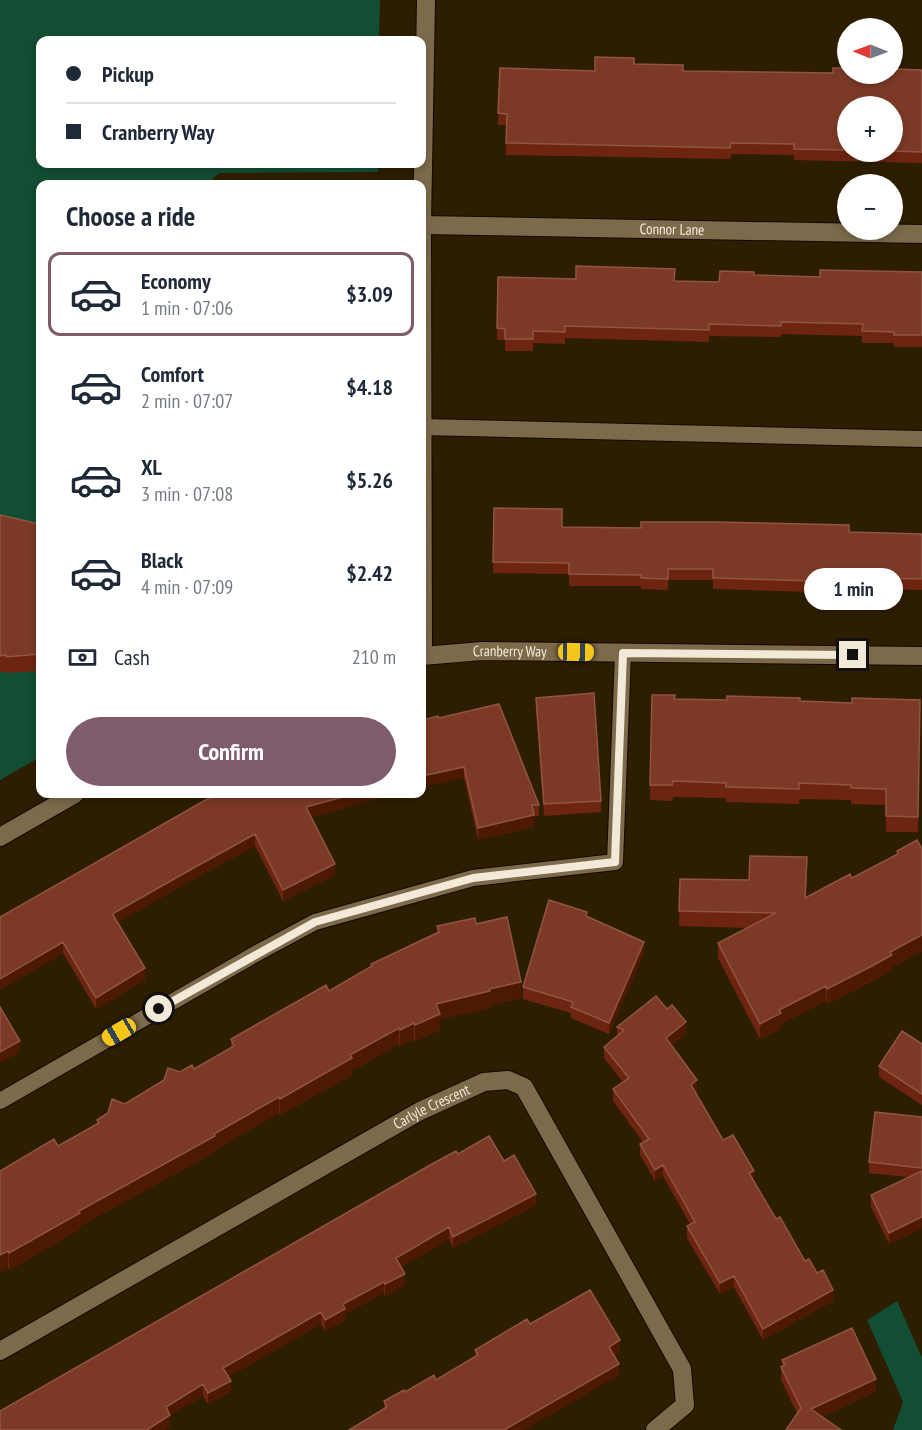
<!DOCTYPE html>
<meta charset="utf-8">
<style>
body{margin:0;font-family:"PT Sans Narrow",sans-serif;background:#f2f2f3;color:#1f2937;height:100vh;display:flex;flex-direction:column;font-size:22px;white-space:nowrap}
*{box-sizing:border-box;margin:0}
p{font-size:20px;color:#747a83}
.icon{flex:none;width:33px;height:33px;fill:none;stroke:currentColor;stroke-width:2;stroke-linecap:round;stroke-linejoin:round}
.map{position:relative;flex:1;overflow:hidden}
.panel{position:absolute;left:36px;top:180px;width:390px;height:618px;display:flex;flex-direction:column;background:#fff;border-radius:12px;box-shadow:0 3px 9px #0003}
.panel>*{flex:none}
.guide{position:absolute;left:36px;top:36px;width:390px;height:132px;border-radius:12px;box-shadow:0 3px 9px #0003;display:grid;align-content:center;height:132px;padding:0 30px;background:#fff}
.needle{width:39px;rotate:271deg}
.tools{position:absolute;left:837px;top:18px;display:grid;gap:12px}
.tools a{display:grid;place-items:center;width:66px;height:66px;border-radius:50%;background:#fff;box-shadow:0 3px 9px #0003;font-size:30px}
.end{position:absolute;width:27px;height:27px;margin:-14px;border:8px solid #f3e9d8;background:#111;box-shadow:0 0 0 3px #111}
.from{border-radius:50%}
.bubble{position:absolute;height:42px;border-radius:21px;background:#fff;box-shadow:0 3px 9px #0003;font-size:20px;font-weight:800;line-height:42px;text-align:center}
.car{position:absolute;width:18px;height:36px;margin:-18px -9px;border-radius:8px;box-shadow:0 0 4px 2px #0007;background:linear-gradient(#f5c518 24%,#345 0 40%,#f5c518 0 76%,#345 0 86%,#f5c518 0)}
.guide b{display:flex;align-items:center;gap:21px;height:57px;font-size:22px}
.guide b+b{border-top:2px solid #e0e1e3}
.guide i{width:15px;height:15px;background:#1f2937}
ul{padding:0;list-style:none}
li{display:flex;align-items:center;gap:18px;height:84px;margin:0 12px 9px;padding:0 18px;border:3px solid transparent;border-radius:12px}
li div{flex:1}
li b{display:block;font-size:22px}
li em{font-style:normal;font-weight:800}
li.on{border-color:#7e5c6c}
li>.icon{width:54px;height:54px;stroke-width:1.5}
h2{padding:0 30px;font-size:27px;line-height:72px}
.pay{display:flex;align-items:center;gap:15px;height:66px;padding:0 30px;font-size:22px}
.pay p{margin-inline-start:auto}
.cta{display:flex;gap:12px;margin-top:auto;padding:12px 30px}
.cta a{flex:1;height:69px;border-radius:36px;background:#7e5c6c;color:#fff;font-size:24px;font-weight:800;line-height:69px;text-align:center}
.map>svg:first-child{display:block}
</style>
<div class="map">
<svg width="922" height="1430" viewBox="0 0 922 1430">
<rect width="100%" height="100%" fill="#2e1e01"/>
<path fill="#124e34" d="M0,0H380L379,40H40V164H378V172L219,173L207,184H40V757L0,780Z
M897,1301L922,1358V1430H893L903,1402L867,1320Z"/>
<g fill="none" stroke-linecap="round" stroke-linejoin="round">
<defs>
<path id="lane" d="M422,427L922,439
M0,1101L259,952L315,922L473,878L615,862L623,653"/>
<g id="street">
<path id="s1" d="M422,225L922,234"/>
<path id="s2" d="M422,656L482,651L922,656"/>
<path d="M423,656L422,225L426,0"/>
<path d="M0,837L75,794"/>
<path id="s3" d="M0,1351L420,1111L484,1082L508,1080L524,1087L682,1369L685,1405L655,1430"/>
</g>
</defs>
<use href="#lane" stroke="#140800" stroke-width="18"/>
<use href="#street" stroke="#140800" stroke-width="20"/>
<use href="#lane" stroke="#7c6a4b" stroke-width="16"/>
<use href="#street" stroke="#7c6a4b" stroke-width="18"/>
</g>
<path fill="#6e2510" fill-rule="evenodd" d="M634,64L683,71L833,73L922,70V163L794,160V155L731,154L730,159L506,155V125H498L500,68L595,71ZM848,106L892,152H848Z
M922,272V347H894V343H862V336L781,334V337L709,336V342L565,338V344L533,343V351H505V340H497L498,277L719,282L754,275L820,277Z
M494,508L562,527L922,534V590L812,587V592L713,589V580H668V590L641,589V586H569V574L493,573Z
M0,515L40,524V671L6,673V672H0Z
M652,695L674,699L852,703L920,700L918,832H886V805L851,804V800L799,799V804L726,802V798L673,797L672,801L650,800Z
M536,698L601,801V812L544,816L536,709Z
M439,718L539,805V816H534V827L478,840L464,778Z
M216,794H393L311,817L335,875L283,901L255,846L190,881L118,922L145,980L96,1009L63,953L0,990Z
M922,849V951L892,967V970L872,981L827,1004L826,1001L781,1024V1029L760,1039L718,958V943L748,928L679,926L680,879L749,880L807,872L806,897L852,878L897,854V851Z
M587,916L644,953L609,1034L571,1018V1013L523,999V987Z
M476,924L521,998L490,1005V1008L440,1019V1030L415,1041L414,1039L400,1046L399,1044L352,1071V1075L280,1115L279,1113L228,1142L215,1150V1152L80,1226V1229L9,1270L8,1267L0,1171L58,1146L97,1124V1120L180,1072L194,1069L231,1048V1039L329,991L371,967V964L437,933V926Z
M617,1027L686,1033L672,1045L697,1092L696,1093L723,1140L754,1182L776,1219L833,1301L763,1340L734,1287L720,1294L687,1238V1226L690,1224L663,1176L655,1181L640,1155V1144L643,1142L613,1101V1089L623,1082L604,1058V1047L617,1036Z
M922,1044V1105L879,1077V1066Z
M922,1117V1228L889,1244L871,1207V1195L908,1177L869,1173V1162Z
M458,1154L504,1161L536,1205L453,1248L449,1239L401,1267L405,1285L385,1296L384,1293L345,1314V1320L325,1331L321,1324L228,1377L231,1392L208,1404L203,1396L170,1415V1426L0,1430Z
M530,1324L620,1352L613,1355L619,1375L384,1409V1401L436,1380L475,1357V1350Z
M782,1360L876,1391L822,1417L797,1413L781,1380Z"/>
<path fill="#4e1901" d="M464,767V778L422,787V776Z
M354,794H393L306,819V807Z
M534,815V827L478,840V828Z
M255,834V846L190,881L114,925V913L190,870Z
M335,864V875L283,901V890Z
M922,935V951L892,967V970L827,1004V989L890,952Z
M63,942V953L0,990V979Z
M644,942V953L609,1034V1023Z
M145,968V980L96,1009V998Z
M521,982V998L490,1005V1008L440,1019V1030L415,1041V1025L436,1004L489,989Z
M826,986V1001L781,1024V1029L760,1039V1024L779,1010Z
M686,1022V1033L666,1049V1038Z
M414,1023V1039L400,1046V1030Z
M399,1028V1044L352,1071V1075L280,1115V1099L350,1055Z
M20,1041V1052L0,1063V1052Z
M697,1080V1092L691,1096V1085Z
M279,1097V1113L228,1142L215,1150V1152L80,1226V1229L9,1270V1253L79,1211Z
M663,1165V1176L655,1181V1170Z
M754,1171V1182L749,1173Z
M536,1194V1205L453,1248V1237Z
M922,1217V1228L889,1244V1233Z
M449,1227V1239L396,1270V1258Z
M8,1251V1267L0,1272V1255Z
M405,1274V1285L385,1296V1284Z
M734,1276V1287L720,1294V1283Z
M384,1282V1293L345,1314V1320L325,1331V1320L343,1304Z
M833,1290V1301L763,1340V1329Z
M321,1312V1324L223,1380V1368Z
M620,1340V1352L609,1358V1347Z
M619,1364V1375L524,1430H504Z
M876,1379V1391L811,1422V1409Z
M231,1381V1392L208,1404V1393Z
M203,1384V1396L166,1418V1407Z
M170,1415V1426L165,1430H147Z"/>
<path fill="#7c3a26" stroke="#8f5542" stroke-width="1.5" d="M595,57L634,58V64L683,65V71L833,73V68H848V74H892V69L922,70V152L892,151V106H848V150L794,149V144L731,143L730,148L506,143L507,114L498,113L500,68L595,71Z
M576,266L675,269L674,281L719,282L720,271L754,272V275L820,277V270L922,272V335H894V332L862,331L863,324L781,322V326L709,324V330L565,326V332L533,331V339H505V329L497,328L498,277L576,279Z
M494,508L562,509V527L641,528V522H714L849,525V532L922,534V579L812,576V581L713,578V569H668V579L641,578V575L569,574V563L493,562Z
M0,515L40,524V654L6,657V655L0,656Z
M594,693L601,801L544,804L536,698Z
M652,695H675L674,699L727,700V696L800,698V701L852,703V698L920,700L918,817L886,816V789L851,788V785L799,783V789L726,787V783L673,781L672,785H650Z
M499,704L539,805H532L534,815L478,828L464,767L422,776V720L438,716L439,718Z
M216,794H354L306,807L335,864L283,890L255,834L190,870L114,913L113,915L145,968L96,998L63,942L0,979V917Z
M917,840L922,849V935L890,952L892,955L872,966L827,989L826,986L779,1010L781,1013L760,1024L718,943L776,913L679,911L680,879L749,880L750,856L807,857L805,898L850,874L852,878L898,854L897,851Z
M549,900L587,912L586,916L644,942L609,1023L571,1007L573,1002L523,987Z
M507,917L521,982L489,989L490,991L436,1004L440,1014L415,1025L414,1023L400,1030L399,1028L350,1055L352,1058L280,1099L279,1097L228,1126L214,1134L215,1136L79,1211L80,1213L9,1253L8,1251L0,1255V1171L54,1139L58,1146L99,1123L97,1120L108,1113L112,1099L125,1104L164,1080L168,1068L180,1072L192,1065L194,1069L234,1046L231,1039L326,985L329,991L372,966L371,964L439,932L437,926L475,918L476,924Z
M656,996L667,1009L672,1005L686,1022L666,1038L697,1080L691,1085L723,1140L733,1135L754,1171L749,1173L776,1219L780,1217L805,1261L809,1259L817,1273L823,1270L833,1290L763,1329L734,1276L720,1283L687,1226L695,1222L663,1165L655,1170L640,1144L649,1139L613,1089L629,1078L604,1047L624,1030L617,1027Z
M0,1007L20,1041L0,1052Z
M902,1031L922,1044V1094L879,1066Z
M875,1112L922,1117V1168L869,1162Z
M489,1136L504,1161L514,1155L536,1194L453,1237L449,1227L396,1258L405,1274L385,1284L384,1282L343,1304L345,1309L325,1320L321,1312L223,1368L231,1381L208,1393L203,1384L166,1407L170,1415L147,1430H0V1411L432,1164L456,1151L458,1154Z
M922,1171V1217L889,1233L871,1195Z
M590,1290L620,1340L609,1347L619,1364L504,1430H349L387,1407L384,1401L404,1390L405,1392L434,1375L436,1380L478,1355L475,1350L527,1319L530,1324Z
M852,1328L876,1379L811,1409L841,1430H786L801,1408L781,1367L785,1365L782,1360Z"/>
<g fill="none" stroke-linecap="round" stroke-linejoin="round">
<path stroke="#f3e9d8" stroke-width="8" d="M159,1009L315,922L473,878L615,862L623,653L853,655"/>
</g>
<g text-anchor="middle" stroke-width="6" stroke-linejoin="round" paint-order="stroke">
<g font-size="15" fill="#f3e9d8" stroke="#241500">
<text dy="5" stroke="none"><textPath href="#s1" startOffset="250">Connor Lane</textPath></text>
<text dy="5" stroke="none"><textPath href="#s2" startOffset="88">Cranberry Way</textPath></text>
<text dy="5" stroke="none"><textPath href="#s3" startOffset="496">Carlyle Crescent</textPath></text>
</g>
</g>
</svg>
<div class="tools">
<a><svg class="needle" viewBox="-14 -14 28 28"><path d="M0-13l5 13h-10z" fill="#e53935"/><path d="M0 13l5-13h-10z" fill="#747a83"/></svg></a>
<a>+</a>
<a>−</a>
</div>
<i class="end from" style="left:159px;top:1009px"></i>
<i class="end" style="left:853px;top:655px"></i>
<div class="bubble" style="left:804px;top:568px;width:99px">1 min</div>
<i class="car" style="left:576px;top:652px;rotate:91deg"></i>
<i class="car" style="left:119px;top:1032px;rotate:240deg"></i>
<div class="guide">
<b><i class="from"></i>Pickup</b>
<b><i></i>Cranberry Way</b>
</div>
<section class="panel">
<h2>Choose a ride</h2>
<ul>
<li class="on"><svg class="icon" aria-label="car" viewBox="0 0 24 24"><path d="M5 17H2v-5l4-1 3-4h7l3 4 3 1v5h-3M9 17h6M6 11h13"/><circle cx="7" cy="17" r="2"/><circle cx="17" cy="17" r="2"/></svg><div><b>Economy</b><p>1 min · 07:06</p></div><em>$3.09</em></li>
<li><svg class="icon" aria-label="car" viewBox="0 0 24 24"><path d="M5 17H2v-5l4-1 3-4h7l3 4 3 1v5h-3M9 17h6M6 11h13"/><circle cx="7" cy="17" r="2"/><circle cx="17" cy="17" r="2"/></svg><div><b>Comfort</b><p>2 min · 07:07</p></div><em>$4.18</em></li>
<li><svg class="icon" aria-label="car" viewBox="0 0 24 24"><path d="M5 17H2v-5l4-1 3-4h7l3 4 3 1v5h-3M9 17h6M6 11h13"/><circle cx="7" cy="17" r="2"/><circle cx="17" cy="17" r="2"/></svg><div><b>XL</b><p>3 min · 07:08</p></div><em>$5.26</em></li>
<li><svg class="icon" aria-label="car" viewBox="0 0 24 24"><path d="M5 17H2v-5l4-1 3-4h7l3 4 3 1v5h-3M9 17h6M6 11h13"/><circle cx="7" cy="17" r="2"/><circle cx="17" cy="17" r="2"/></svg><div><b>Black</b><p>4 min · 07:09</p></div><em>$2.42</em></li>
</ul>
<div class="pay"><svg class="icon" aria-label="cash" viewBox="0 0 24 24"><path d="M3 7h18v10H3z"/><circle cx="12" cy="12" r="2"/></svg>Cash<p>210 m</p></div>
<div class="cta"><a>Confirm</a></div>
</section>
</div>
